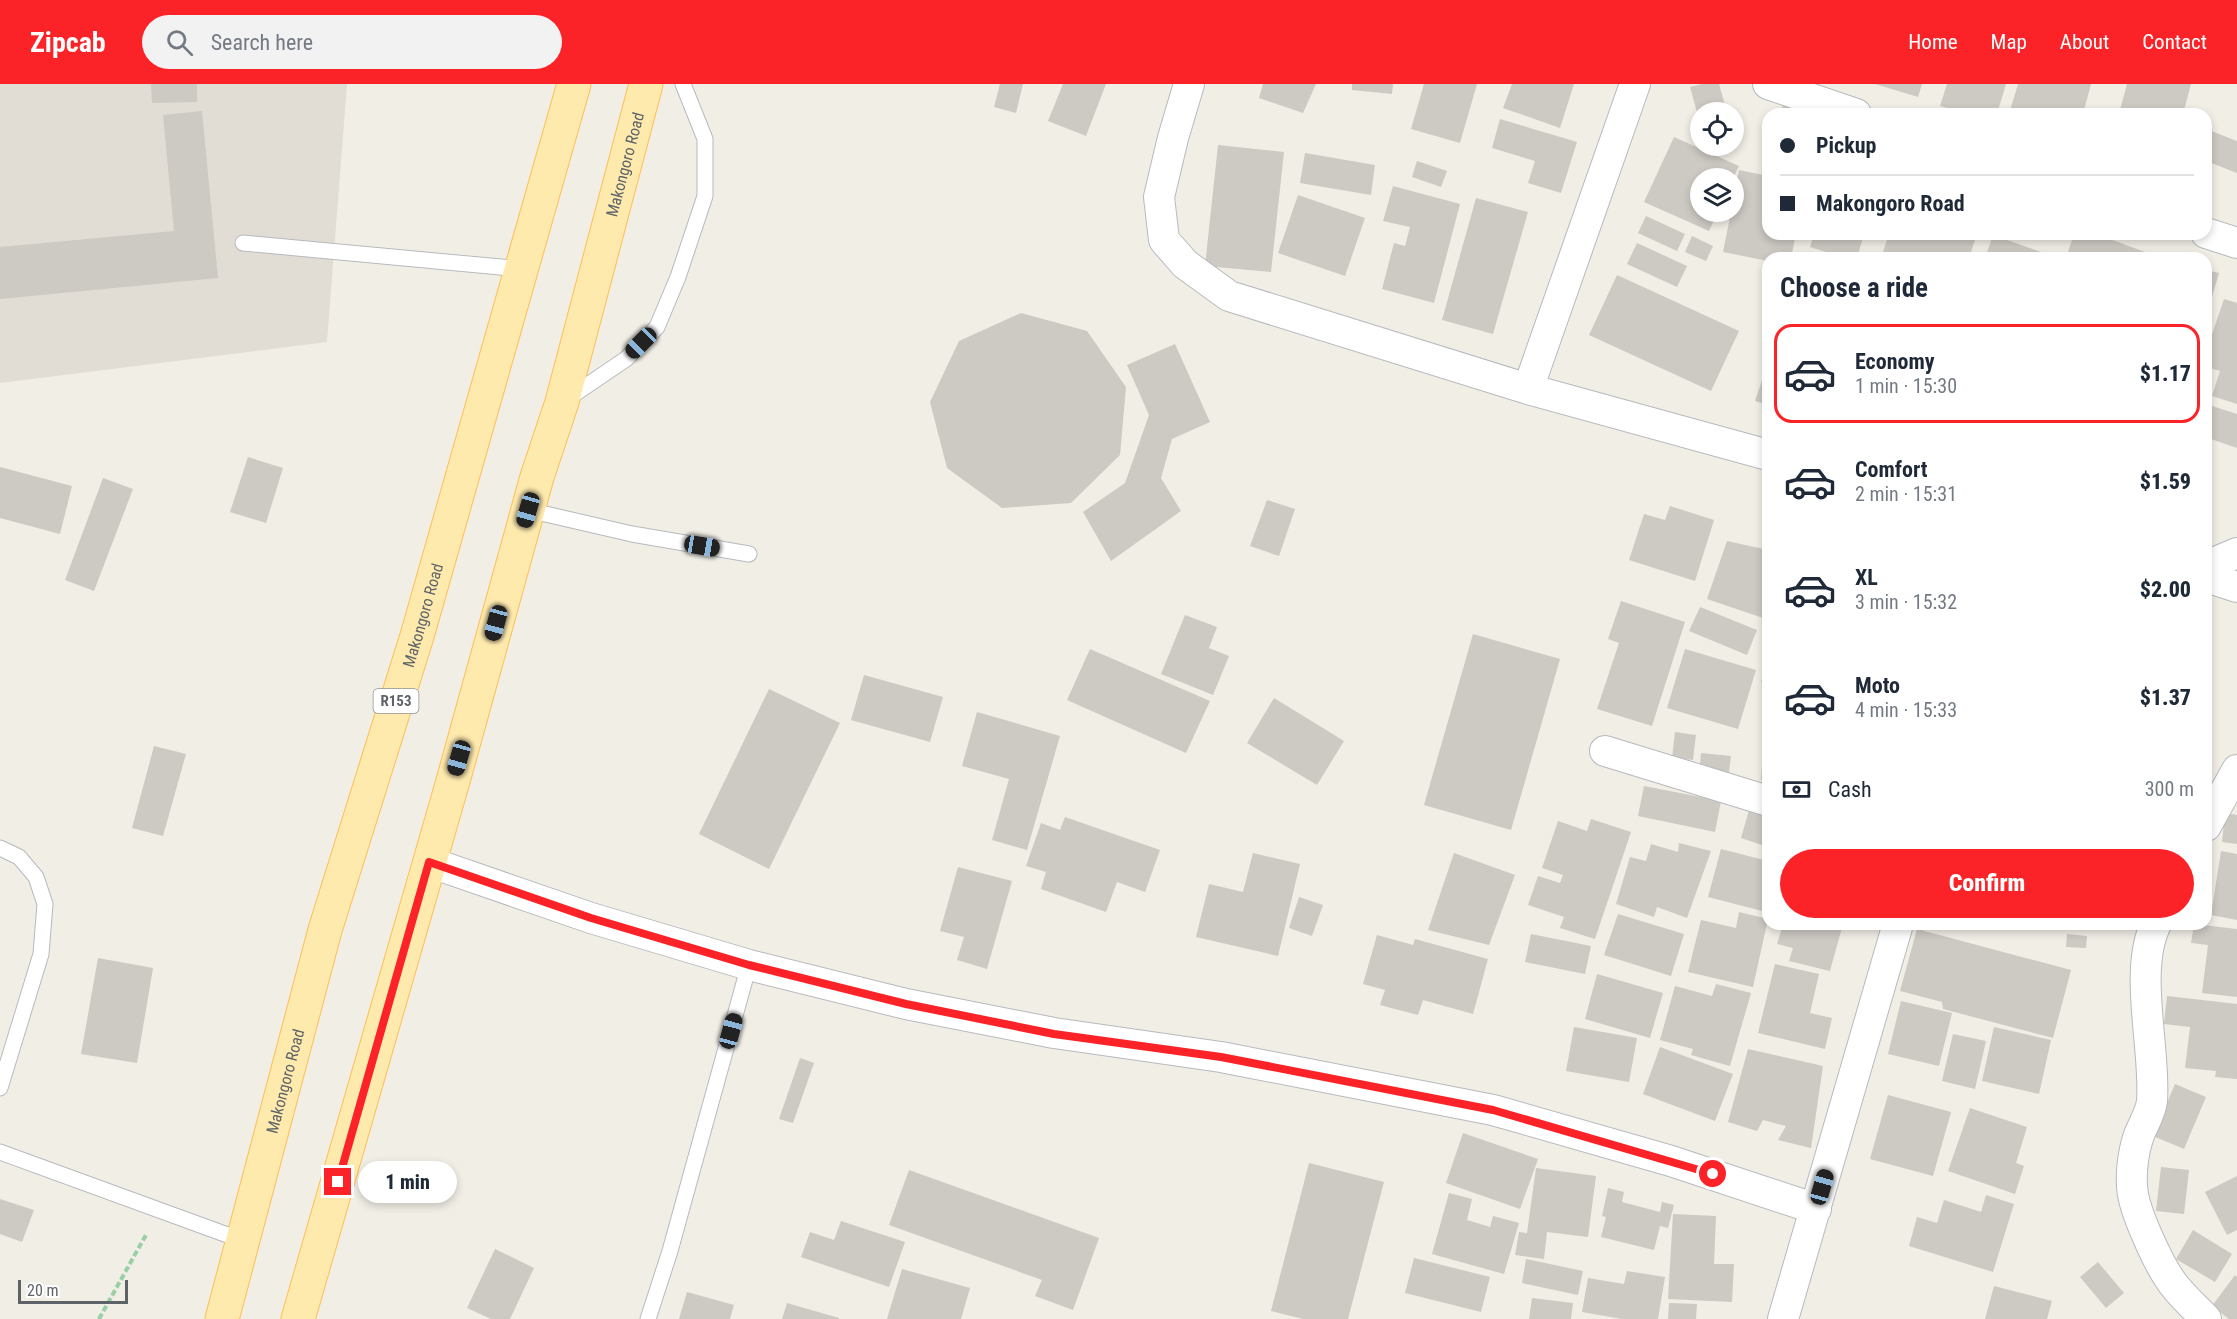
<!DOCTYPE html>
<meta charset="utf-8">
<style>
body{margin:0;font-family:"Roboto Condensed",sans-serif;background:#f2f2f3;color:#1f2937;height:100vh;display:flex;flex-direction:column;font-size:22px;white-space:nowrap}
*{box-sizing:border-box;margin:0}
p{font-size:20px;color:#747a83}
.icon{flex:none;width:33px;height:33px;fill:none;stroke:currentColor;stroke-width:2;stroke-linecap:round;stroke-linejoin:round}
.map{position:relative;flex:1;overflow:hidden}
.details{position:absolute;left:1762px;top:168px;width:450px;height:678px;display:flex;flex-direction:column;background:#fff;border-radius:18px;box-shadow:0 3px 9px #0003}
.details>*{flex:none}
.banner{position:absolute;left:1762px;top:24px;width:450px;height:132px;border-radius:18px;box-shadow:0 3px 9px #0003;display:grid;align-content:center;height:132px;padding:0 18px;background:#fff}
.fabs{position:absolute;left:1690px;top:18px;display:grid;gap:12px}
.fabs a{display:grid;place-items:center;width:54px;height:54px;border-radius:50%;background:#fff;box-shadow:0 3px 9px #0003;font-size:30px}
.scale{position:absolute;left:18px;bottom:15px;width:110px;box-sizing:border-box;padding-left:6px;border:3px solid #5d6368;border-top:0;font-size:16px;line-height:21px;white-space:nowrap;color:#5d6368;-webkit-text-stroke:4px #fff;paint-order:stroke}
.end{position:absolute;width:27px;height:27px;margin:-14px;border:8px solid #fb2327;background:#fff;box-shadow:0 0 0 3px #fff}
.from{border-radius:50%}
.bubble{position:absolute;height:42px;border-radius:21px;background:#fff;box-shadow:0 3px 9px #0003;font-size:20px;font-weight:800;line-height:42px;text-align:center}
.car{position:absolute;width:18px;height:36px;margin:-18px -9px;border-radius:8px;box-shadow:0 0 4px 2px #0007;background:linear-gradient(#222 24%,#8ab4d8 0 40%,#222 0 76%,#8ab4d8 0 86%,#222 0)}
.banner b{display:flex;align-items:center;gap:21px;height:57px;font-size:22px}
.banner b+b{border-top:2px solid #e0e1e3}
.banner i{width:15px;height:15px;background:#1f2937}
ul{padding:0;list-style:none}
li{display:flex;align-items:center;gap:18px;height:99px;margin:0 12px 9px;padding:0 6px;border:3px solid transparent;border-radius:18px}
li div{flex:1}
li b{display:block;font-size:22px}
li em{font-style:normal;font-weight:800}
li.current{border-color:#fb2327}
li>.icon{width:54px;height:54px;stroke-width:1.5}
h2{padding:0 18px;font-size:27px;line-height:72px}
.pay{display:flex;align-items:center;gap:15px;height:66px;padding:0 18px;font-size:22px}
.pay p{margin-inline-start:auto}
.button{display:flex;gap:12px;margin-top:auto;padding:12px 18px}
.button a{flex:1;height:69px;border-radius:36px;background:#fb2327;color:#fff;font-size:24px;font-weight:800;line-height:69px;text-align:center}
header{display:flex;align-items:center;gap:36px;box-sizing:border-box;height:84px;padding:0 30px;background:#fb2327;color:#fff}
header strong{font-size:28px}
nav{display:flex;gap:33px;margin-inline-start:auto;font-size:21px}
.search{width:420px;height:54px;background:#f2f2f3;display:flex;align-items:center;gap:15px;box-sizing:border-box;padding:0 21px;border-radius:33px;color:#747a83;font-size:22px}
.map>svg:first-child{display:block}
</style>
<header>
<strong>Zipcab</strong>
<div class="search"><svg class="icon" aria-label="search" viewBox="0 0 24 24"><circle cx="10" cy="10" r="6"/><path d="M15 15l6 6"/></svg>Search here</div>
<nav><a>Home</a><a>Map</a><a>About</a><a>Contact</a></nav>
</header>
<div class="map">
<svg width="2237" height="1235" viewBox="0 0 2237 1235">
<rect width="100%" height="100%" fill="#f1eee6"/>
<path fill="#e1ddd5" d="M0,0H347L327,258L0,299Z"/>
<path fill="#cdc9c3" d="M151,0H197V18L152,19Z
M1000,0H1023L1016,29L994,23Z
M1063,0H1106L1086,52L1048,37Z
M1263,0H1316L1303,29L1259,14Z
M1352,0H1393L1392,10L1352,6Z
M1424,0H1477L1460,59L1411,45Z
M1512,0H1574L1560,44L1503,24Z
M1702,0H1719L1727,28H1701L1700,39L1690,3Z
M1875,0H1922L1918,13Z
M1947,0H2006L1997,30H1968L1940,22Z
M2018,0H2091L2083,30H2009Z
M2127,0H2191L2183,30H2119Z
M1785,18L1810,30H1779Z
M202,27L218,194L0,215V163L174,147L163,31Z
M1500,35L1577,58L1561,109L1528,99L1535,77L1492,64Z
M2206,45L2237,57V89L2206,77Z
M1674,53L1739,82L1733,94H1701V128H1718L1709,147L1644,118Z
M1218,61L1284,68L1271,188L1205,182Z
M1305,69L1375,81L1371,111L1300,99Z
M1417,77L1447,87L1441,103L1412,93Z
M1739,86L1768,92V150H1796L1791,174H1768V177L1723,168L1731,128H1734V113Z
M1393,102L1460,120L1434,219L1382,205L1394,159L1405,162L1410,143L1383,137Z
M1298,111L1365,134L1345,192L1278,169Z
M1476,114L1528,128L1493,250L1442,236Z
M1646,132L1685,150L1677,167L1638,149Z
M1814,150H1864L1857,174H1845L1810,163Z
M1889,150H1977L1969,174H1881Z
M2074,150H2096L2145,168L2143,174H2066Z
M1993,151L2058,174H1985Z
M1692,152L1713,162L1706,177L1685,168Z
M1637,159L1687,182L1677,203L1627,180Z
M2206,186L2219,189L2207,230H2206Z
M1617,191L1739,247L1711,307L1589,251Z
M2224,215L2237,219V320L2212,312L2220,287L2206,283V268Z
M1021,229L1087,247L1126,303L1120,371L1071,419L1002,424L947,384L930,318L959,257Z
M1175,260L1210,338L1172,355L1161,394L1181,427L1111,477L1083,428L1125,399L1149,331L1127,281Z
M1768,278V321L1755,317Z
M2206,320L2237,330V364L2211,355L2206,367Z
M248,373L283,384L266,439L230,428Z
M0,383L72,402L60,450L0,434Z
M103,394L133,405L94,507L65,496Z
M1267,416L1295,425L1279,472L1250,462Z
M1670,422L1714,436L1695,497L1629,476L1644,430L1665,436Z
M1727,457L1768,466V526L1766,535L1707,515Z
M1621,517L1685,538L1652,642L1597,625L1619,559L1608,555Z
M1700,523L1757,546L1747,571L1689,547Z
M1185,531L1217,543L1209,564L1229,572L1213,611L1161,590Z
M1473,550L1560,575L1511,746L1424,721Z
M1090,565L1210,617L1186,669L1067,616Z
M1685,565L1756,586L1738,645L1667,624Z
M1768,576V600L1761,598Z
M864,591L943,613L930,658L851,636Z
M769,605L840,639L769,785L699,750Z
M1274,614L1344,657L1317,701L1247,659Z
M977,628L1060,652L1027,766L992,756L1009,695L962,682Z
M1675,648L1696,651L1693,676L1672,674Z
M154,662L186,670L163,752L132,744Z
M1763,668H1768V697L1761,696Z
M1701,669L1731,672L1728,696L1699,693Z
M1644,702L1721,717L1715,748L1638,732Z
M1751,719L1768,724V763L1741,754Z
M2225,729L2237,731V760L2222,758Z
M1065,733L1160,766L1145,808L1117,798L1106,828L1041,805L1046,788L1026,782L1041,739L1060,746Z
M1591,735L1631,748L1595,855L1560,844L1564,833L1528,821L1538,792L1560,799L1563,791L1542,784L1558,737L1587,747Z
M1679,759L1711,767L1687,834L1657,823L1654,833L1616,820L1630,773L1646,777L1651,760L1678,768Z
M1721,765L1768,777V820L1766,828L1708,813Z
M2221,767L2237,770V836L2211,831Z
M1253,769L1300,780L1278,872L1196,853L1209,800L1243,808Z
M1454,769L1515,791L1489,861L1428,846Z
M958,783L1012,797L987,885L957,876L964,853L940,847Z
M1299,813L1323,821L1312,852L1289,844Z
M1739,828L1768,835L1753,903L1688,888L1701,836L1736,844Z
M1618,830L1684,850L1671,892L1604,871Z
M1783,840H1843L1830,887L1789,877L1793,864L1777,860Z
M2194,840L2237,845V913L2202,909L2208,861L2191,859Z
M1917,845L2071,886L2053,954L1943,925L1942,918L1900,907Z
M1531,850L1591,862L1585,890L1525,878Z
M2067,850L2087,852L2086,864L2066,863Z
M1377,851L1413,861L1415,855L1488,875L1473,930L1423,916L1418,931L1380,921L1385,906L1363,900Z
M98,874L153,884L137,979L81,970Z
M1775,880L1819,890L1810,929L1832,934L1825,965L1758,949Z
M1597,890L1663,909L1650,954L1585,935Z
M1716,900L1751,909L1730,982L1691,971L1693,965L1660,956L1675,902L1712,912Z
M2167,912L2237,920V995L2215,993L2216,987L2185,984L2190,943L2164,940Z
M1901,917L1952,929L1939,982L1888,970Z
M1574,943L1637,954L1629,998L1566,987Z
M1994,943L2051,956L2039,1010L1982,997Z
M1953,950L1986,957L1975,1005L1942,997Z
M1660,963L1733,990L1715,1037L1643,1010Z
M1748,965L1823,982L1811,1064L1778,1056L1786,1042L1763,1036L1757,1047L1728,1038Z
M800,974L814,979L793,1039L779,1035Z
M2175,1000L2206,1013L2184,1065L2153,1052Z
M1888,1011L1951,1028L1933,1092L1870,1075Z
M1970,1024L2027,1043L2016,1079L2024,1082L2015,1110L1948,1087Z
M1463,1049L1538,1075L1520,1125L1446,1099Z
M1309,1079L1384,1098L1348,1235H1303L1271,1227Z
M2161,1083L2189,1086L2184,1130L2156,1127Z
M1536,1084L1596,1092L1588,1153L1547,1148L1544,1175L1515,1171L1519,1148L1527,1149Z
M909,1086L1099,1154L1073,1226L1035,1212L1042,1196L889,1141Z
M2237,1092V1146L2227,1151L2205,1108Z
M1608,1104L1624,1108L1622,1118L1660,1128L1662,1118L1674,1121L1668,1144L1660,1142L1654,1166L1601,1153L1606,1133L1602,1132Z
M1449,1109L1472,1115L1467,1136L1490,1143L1493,1132L1519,1139L1504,1190L1432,1170Z
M1986,1111L2014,1120L1993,1188L1909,1162L1917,1133L1937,1139L1944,1116L1981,1128Z
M0,1115L34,1126L22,1158L0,1150Z
M1673,1130L1716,1132L1714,1180H1734L1732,1218L1668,1215Z
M841,1137L905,1158L889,1203L801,1173L810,1148L834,1156Z
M2193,1146L2232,1170L2215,1198L2176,1175Z
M495,1165L534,1184L510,1235H491L467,1224Z
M1414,1174L1490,1193L1481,1228L1405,1209Z
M1526,1175L1583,1187L1578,1211L1522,1199Z
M2098,1178L2124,1209L2106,1224L2080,1193Z
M902,1185L970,1204L961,1235H887Z
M1627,1187L1665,1193L1658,1235H1622L1582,1228L1588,1194L1624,1200Z
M2235,1191L2237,1193V1235H2229L2212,1222Z
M1994,1202L2052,1217L2047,1235H1985Z
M687,1208L734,1221L730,1235H679Z
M1532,1214L1573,1219L1571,1235H1529Z
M787,1219L839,1234V1235H782Z
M1669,1219L1697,1220L1696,1235H1668Z"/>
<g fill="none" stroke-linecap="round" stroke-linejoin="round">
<defs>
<path id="lane" d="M243,159L522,185
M567,315L626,275L657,243L678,193L705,112V55L683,0
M528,426L632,450L749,470
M0,764L19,773L36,793L45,820L41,870L0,1004
M0,1068L244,1157
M648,1235L670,1167L749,881"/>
<path id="street" d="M1189,0L1173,54L1159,113L1164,156L1185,180L1229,212L1528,305L1768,371
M1768,0L1856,30
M2206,149L2237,159
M1528,305L1635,0
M2206,482L2237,469
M2206,493L2237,503
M1605,667L1768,717
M2206,742L2237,686
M429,778L591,834L749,881L906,920L1054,949L1221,973L1493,1026L1671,1077L1816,1125
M2156,840C2133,886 2156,966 2152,1017C2151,1028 2143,1041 2139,1051C2132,1071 2129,1100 2135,1119C2140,1138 2158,1178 2169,1194C2178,1209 2194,1222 2206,1235
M1783,1235L1898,840"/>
<g id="primary">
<path id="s1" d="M222,1235L325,846L417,552L574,0"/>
<path id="s2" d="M298,1235L453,697L537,393L562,318L646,0"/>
</g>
</defs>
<use href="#lane" stroke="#b6babe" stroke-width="17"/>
<use href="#street" stroke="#b6babe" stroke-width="32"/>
<use href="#primary" stroke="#ffbe52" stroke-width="35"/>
<path stroke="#9acfa4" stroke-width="4" stroke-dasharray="6 3" stroke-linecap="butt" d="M99,1235L147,1149"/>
<use href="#lane" stroke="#fff" stroke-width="15"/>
<use href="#street" stroke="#fff" stroke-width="30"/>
<use href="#primary" stroke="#ffeaae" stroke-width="33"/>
</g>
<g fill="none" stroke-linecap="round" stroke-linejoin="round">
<path stroke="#fb2327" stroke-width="8" d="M338,1098L429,778L591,834L749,881L906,920L1054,950L1221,973L1493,1026L1713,1090"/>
</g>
<g text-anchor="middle" stroke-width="5" stroke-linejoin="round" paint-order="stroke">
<rect fill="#fff" stroke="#8e9295" stroke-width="1.5" x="373.5" y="605" width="45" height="24" rx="4.5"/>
<g font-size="15" font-weight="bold" fill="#5d6368">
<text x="396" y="622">R153</text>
</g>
<g font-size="16" fill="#5d6368" stroke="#fff">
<text dy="6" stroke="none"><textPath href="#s2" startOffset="1200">Makongoro Road</textPath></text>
<text dy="6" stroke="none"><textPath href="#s1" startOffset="732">Makongoro Road</textPath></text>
<text dy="6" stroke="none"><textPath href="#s1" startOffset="246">Makongoro Road</textPath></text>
</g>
</g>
</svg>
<div class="fabs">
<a><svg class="icon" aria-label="locate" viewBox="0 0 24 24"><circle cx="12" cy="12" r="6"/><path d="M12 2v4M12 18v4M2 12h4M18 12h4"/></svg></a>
<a><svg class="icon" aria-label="layers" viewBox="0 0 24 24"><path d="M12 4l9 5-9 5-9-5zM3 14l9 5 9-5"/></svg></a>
</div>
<div class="scale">20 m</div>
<i class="end from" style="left:1713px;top:1090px"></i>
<i class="end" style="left:338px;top:1098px"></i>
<div class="bubble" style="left:358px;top:1077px;width:99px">1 min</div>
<i class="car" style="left:641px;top:259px;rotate:225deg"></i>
<i class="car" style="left:528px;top:426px;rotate:196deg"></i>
<i class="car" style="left:702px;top:462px;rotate:100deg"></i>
<i class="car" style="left:496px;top:539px;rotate:195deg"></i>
<i class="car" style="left:459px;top:674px;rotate:196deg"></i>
<i class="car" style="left:731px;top:947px;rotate:15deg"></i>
<i class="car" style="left:1822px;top:1103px;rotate:16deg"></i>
<div class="banner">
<b><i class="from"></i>Pickup</b>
<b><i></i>Makongoro Road</b>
</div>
<section class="details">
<h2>Choose a ride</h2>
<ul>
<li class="current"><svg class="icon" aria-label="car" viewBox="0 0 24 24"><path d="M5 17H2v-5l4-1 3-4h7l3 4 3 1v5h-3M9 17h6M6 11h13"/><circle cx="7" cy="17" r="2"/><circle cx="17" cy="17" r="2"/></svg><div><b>Economy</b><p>1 min · 15:30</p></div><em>$1.17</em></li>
<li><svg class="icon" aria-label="car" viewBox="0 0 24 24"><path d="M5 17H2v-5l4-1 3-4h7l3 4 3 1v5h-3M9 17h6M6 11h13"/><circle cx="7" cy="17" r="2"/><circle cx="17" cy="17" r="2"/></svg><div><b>Comfort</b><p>2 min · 15:31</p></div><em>$1.59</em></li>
<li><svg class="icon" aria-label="car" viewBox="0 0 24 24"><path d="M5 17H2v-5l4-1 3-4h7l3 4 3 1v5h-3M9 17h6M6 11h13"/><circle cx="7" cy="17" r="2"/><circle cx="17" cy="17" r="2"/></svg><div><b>XL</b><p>3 min · 15:32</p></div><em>$2.00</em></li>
<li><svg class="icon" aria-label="car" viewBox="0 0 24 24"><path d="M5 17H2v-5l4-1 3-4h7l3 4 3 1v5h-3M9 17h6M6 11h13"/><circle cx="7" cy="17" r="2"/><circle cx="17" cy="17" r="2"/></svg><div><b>Moto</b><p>4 min · 15:33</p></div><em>$1.37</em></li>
</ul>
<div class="pay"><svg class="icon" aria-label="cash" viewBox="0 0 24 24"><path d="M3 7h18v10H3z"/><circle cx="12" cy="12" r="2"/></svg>Cash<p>300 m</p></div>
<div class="button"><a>Confirm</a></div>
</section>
</div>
